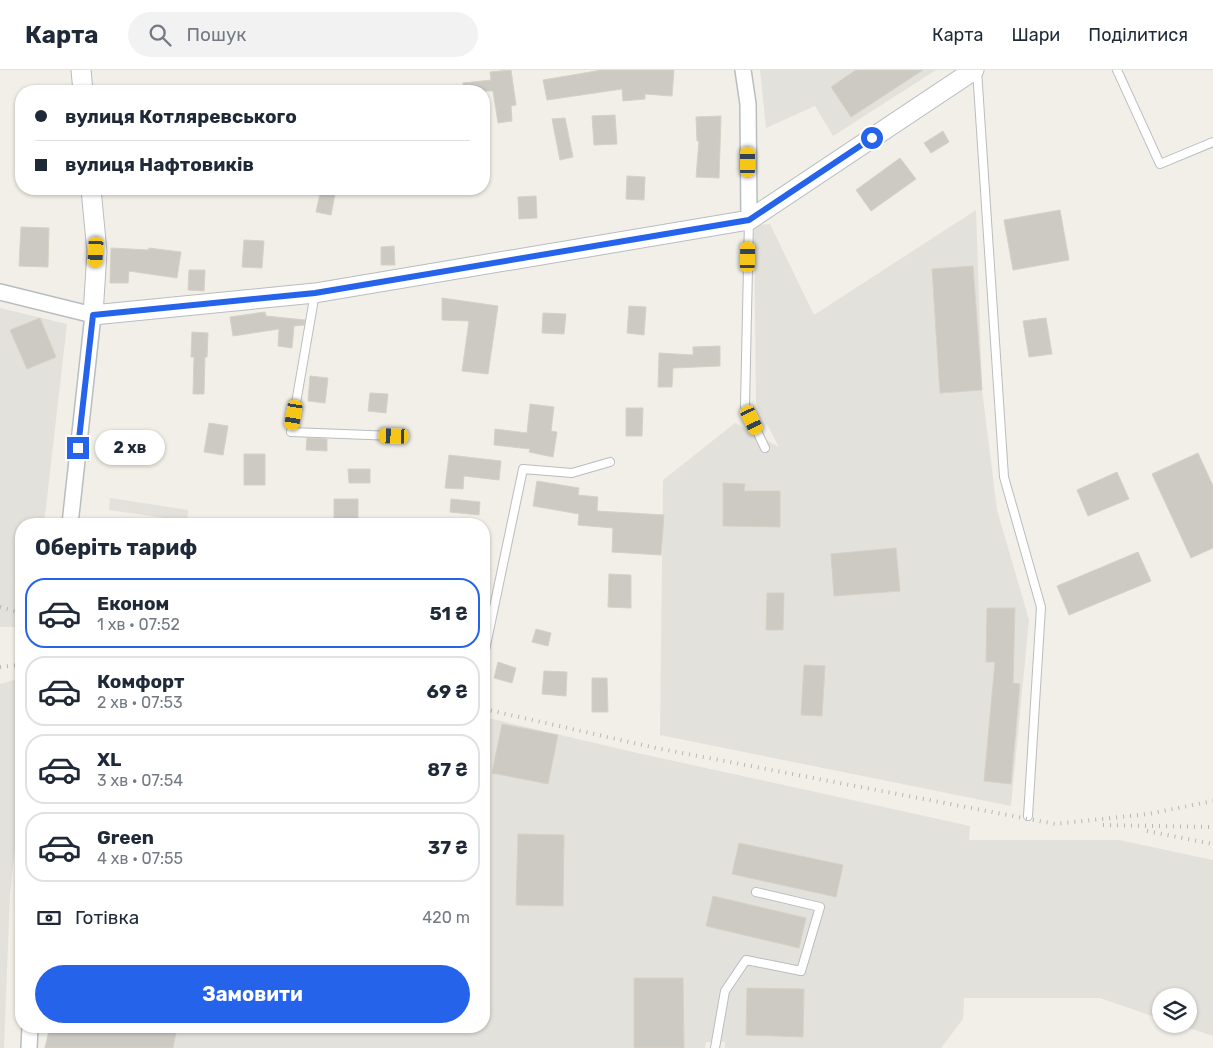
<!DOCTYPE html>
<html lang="uk">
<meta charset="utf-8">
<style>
body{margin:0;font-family:Rubik,sans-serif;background:#f2f2f3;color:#1f2937;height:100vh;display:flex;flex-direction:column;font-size:19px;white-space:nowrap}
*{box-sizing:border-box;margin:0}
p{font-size:16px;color:#747a83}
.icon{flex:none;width:28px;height:28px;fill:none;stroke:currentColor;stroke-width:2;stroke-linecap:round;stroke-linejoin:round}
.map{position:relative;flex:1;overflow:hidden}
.side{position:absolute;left:15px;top:448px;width:475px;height:515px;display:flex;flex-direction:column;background:#fff;border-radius:20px;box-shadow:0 1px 4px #0004}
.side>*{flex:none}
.top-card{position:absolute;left:15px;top:15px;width:475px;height:110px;border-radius:20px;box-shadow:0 1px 4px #0004;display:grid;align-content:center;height:110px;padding:0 20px;background:#fff}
.fabs{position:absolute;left:1152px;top:918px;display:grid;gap:10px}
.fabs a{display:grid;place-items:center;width:45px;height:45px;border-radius:50%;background:#fff;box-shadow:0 1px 4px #0004;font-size:25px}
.end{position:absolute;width:22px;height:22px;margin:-11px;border:6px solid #2563eb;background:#fff;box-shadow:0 0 0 2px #fff}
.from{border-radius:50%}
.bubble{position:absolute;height:35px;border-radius:18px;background:#fff;box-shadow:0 1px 4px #0004;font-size:16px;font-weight:700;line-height:35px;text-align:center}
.car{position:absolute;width:15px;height:30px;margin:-15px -8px;border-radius:6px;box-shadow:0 0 4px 1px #0007;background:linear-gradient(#f5c518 24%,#345 0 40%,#f5c518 0 76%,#345 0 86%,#f5c518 0)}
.top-card b{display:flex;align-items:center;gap:18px;height:48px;font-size:19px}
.top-card b+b{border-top:1px solid #e0e1e3}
.top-card i{width:12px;height:12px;background:#1f2937}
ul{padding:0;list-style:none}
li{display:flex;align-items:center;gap:15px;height:70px;margin:0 10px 8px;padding:0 10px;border:2px solid #e0e1e3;border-radius:20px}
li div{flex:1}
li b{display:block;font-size:19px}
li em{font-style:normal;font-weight:700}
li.on{border-color:#2563eb}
li>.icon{width:45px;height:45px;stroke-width:1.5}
h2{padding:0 20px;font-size:22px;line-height:60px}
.pay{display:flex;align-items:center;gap:12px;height:55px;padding:0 20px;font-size:19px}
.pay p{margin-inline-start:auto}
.action{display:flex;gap:10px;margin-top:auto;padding:10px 20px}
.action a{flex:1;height:58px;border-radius:30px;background:#2563eb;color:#fff;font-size:20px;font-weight:700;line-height:58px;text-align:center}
header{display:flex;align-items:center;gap:30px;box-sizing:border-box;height:70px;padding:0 25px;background:#fff;border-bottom:1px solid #e0e1e3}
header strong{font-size:24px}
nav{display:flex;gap:28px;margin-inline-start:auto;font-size:18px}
.search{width:350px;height:45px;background:#f2f2f3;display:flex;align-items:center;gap:12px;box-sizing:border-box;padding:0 18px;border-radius:28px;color:#747a83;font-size:19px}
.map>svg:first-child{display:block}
</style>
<header>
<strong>Карта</strong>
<div class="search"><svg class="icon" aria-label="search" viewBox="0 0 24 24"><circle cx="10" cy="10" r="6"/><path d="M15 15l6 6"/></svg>Пошук</div>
<nav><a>Карта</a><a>Шари</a><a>Поділитися</a></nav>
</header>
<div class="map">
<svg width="1213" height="978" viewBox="0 0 1213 978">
<rect width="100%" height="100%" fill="#f1efe7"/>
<path fill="#e2e1db" d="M760,0H936L833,66L815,36L766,58Z
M976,140L982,320L997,440L1029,550L1011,736L660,665L663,410L735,353L779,377L756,334L754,155L770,154L814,245Z
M0,238L67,254L44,454H21V557H0Z
M110,428L188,440L187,454H171V449L109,440Z
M21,608V722L10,824L4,978H0V614Z
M484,647L633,682L970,756L969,770H1119L1213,790V966L1177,954H1189V926H1161V949L1100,928H964L963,949L941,978H725V972H706L705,978H45L50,956H484Z"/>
<path fill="#cdcac4" stroke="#d7d1c5" d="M511,0L516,35L511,36L512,51L498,53L493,21H464L463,13L491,10L490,2Z
M602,0H674L672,26L645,24V29L623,31L622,19L547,30L543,10Z
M856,0H923L851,47L831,17Z
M615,45L617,74L594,75L592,46Z
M721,46L719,108L696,107L699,71H697L696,47Z
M565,48L573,87L560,90L552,49Z
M943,61L949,72L931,83L924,73Z
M900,88L916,109L871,141L856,120Z
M627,106L645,107L644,130L626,129Z
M321,119H336L331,145L316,142Z
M536,126L537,148L519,149L518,127Z
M1060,140L1069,190L1013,200L1004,150Z
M21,157L49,158L48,197L19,196Z
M244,170L264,171L262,198L242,197Z
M394,176L395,195H381V177Z
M111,178L148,180L149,178L181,182L177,208L129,201L128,213H110Z
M973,196L982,320L940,323L932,199Z
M189,200H205L204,221L188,220Z
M442,228L498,236L488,304L462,301L469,251L442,250Z
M629,236L646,237L644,265L627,263Z
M265,242L266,246L305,250L304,255L294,256L292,278L278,276L279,259L233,266L230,247Z
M543,243L566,244L564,264L542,263Z
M40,248L56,287L27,299L10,260Z
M1046,248L1052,284L1029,287L1023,251Z
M192,262L208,263L207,287H205L204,324H193L194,287H191Z
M720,276V296L673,298L672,317H658L659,283L693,285V277Z
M310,306L328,308L325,333L308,331Z
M370,323L388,324L386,343L368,341Z
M530,334L554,337L551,361L557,362L553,387L529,382L530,379L494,375L495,359L527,363Z
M626,338H643L642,366H626Z
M209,353L228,356L223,385L204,382Z
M307,368L327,369V381L306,380Z
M1198,383L1213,416V478L1191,488L1152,404Z
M244,384H265V415H244Z
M449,385L501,391L499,410L464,406L463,419L445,418Z
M348,399H370V413H349Z
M1117,402L1129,429L1088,446L1077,420Z
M537,411L579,418L578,425L598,427L597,441L664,445L661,485L612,482L613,458L578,455L579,444L533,436Z
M723,413L745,414L744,421H780V457L723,456Z
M334,429H358V452H334Z
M451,429L480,432L479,445L450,442Z
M896,478L900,521L834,526L831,484Z
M1138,482L1151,511L1069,545L1057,516Z
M609,504L631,505V538L608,537Z
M767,523H784L783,560H766Z
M987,538H1015L1013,613L1020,614L1011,714L984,711L995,592H986Z
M536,559L551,563L548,576L532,572Z
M498,592L516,598L512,613L494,608Z
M804,595L825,596L822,646L801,645Z
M544,601L567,602L566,626L542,624Z
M592,608H607L608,642H592Z
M502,654L558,665L548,714L492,703Z
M518,764L564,765L563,836L516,835Z
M739,773L843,795L836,827L732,804Z
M713,826L806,848L799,878L706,856Z
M634,908H683L684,978H634Z
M747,918L804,919L803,967L746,965Z
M50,956H142L176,963L173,978H45Z"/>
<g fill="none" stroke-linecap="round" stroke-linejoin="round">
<defs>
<path id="service" d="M977,0L1004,407L1041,537L1028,746
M1117,0L1160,94L1213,72
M749,150L745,336L765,378
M315,223L291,362L394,366
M484,585L523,399L572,403L610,392
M715,978L725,921L746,890L801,901L820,837L756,822"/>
<path id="minor" d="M743,0L748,34L749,150
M0,222L93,245L70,454
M29,978L30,956"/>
<path id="tertiary" d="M81,0L83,21
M91,119L97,182L93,245L315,223L749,150L974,0"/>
</defs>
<use href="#service" stroke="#b9bdc1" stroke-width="10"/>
<use href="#minor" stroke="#b9bdc1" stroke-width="18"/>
<use href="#tertiary" stroke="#b9bdc1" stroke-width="21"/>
<use href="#service" stroke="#fff" stroke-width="8"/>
<use href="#minor" stroke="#fff" stroke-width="15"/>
<use href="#tertiary" stroke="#fff" stroke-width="19"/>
<path stroke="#b6b7b8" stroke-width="4" stroke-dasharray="1 6" stroke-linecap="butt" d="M0,537L21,543
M0,597L21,595
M484,639L656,678L1055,754L1148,744L1213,731
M1103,755L1213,757
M1147,761L1213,774"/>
</g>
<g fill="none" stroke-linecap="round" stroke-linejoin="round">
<path stroke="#2563eb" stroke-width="6" d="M78,378L93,245L315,223L749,150L872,68"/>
</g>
</svg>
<div class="fabs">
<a><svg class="icon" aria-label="layers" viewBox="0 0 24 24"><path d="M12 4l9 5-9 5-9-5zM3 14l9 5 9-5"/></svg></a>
</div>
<i class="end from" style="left:872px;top:68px"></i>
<i class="end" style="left:78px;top:378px"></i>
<div class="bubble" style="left:95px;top:360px;width:70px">2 хв</div>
<i class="car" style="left:748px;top:92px;rotate:0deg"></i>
<i class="car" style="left:96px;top:182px;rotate:183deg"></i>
<i class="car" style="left:748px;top:187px;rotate:1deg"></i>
<i class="car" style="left:294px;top:345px;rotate:190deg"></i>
<i class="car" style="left:752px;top:350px;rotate:155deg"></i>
<i class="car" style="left:394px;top:366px;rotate:272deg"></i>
<div class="top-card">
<b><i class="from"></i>вулиця Котляревського</b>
<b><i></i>вулиця Нафтовиків</b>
</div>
<section class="side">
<h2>Оберіть тариф</h2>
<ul>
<li class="on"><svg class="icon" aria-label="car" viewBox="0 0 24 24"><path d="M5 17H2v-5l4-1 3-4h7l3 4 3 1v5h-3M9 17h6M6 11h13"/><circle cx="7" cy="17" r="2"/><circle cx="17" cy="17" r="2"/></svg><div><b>Економ</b><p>1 хв · 07:52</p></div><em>51 ₴</em></li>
<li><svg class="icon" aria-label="car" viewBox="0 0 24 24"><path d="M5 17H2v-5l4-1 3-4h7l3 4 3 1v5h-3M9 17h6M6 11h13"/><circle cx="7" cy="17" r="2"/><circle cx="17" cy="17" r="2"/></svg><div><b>Комфорт</b><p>2 хв · 07:53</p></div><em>69 ₴</em></li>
<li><svg class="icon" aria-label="car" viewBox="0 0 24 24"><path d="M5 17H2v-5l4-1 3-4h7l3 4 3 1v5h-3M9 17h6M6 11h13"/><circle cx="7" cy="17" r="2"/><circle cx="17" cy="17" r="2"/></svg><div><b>XL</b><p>3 хв · 07:54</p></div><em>87 ₴</em></li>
<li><svg class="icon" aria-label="car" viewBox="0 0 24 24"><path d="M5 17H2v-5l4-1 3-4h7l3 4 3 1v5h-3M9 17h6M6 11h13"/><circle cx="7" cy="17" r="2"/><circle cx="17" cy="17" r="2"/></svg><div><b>Green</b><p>4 хв · 07:55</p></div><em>37 ₴</em></li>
</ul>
<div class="pay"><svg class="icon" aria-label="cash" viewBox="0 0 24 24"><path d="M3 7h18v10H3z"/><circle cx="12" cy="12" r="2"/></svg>Готівка<p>420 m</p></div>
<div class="action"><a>Замовити</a></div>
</section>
</div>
